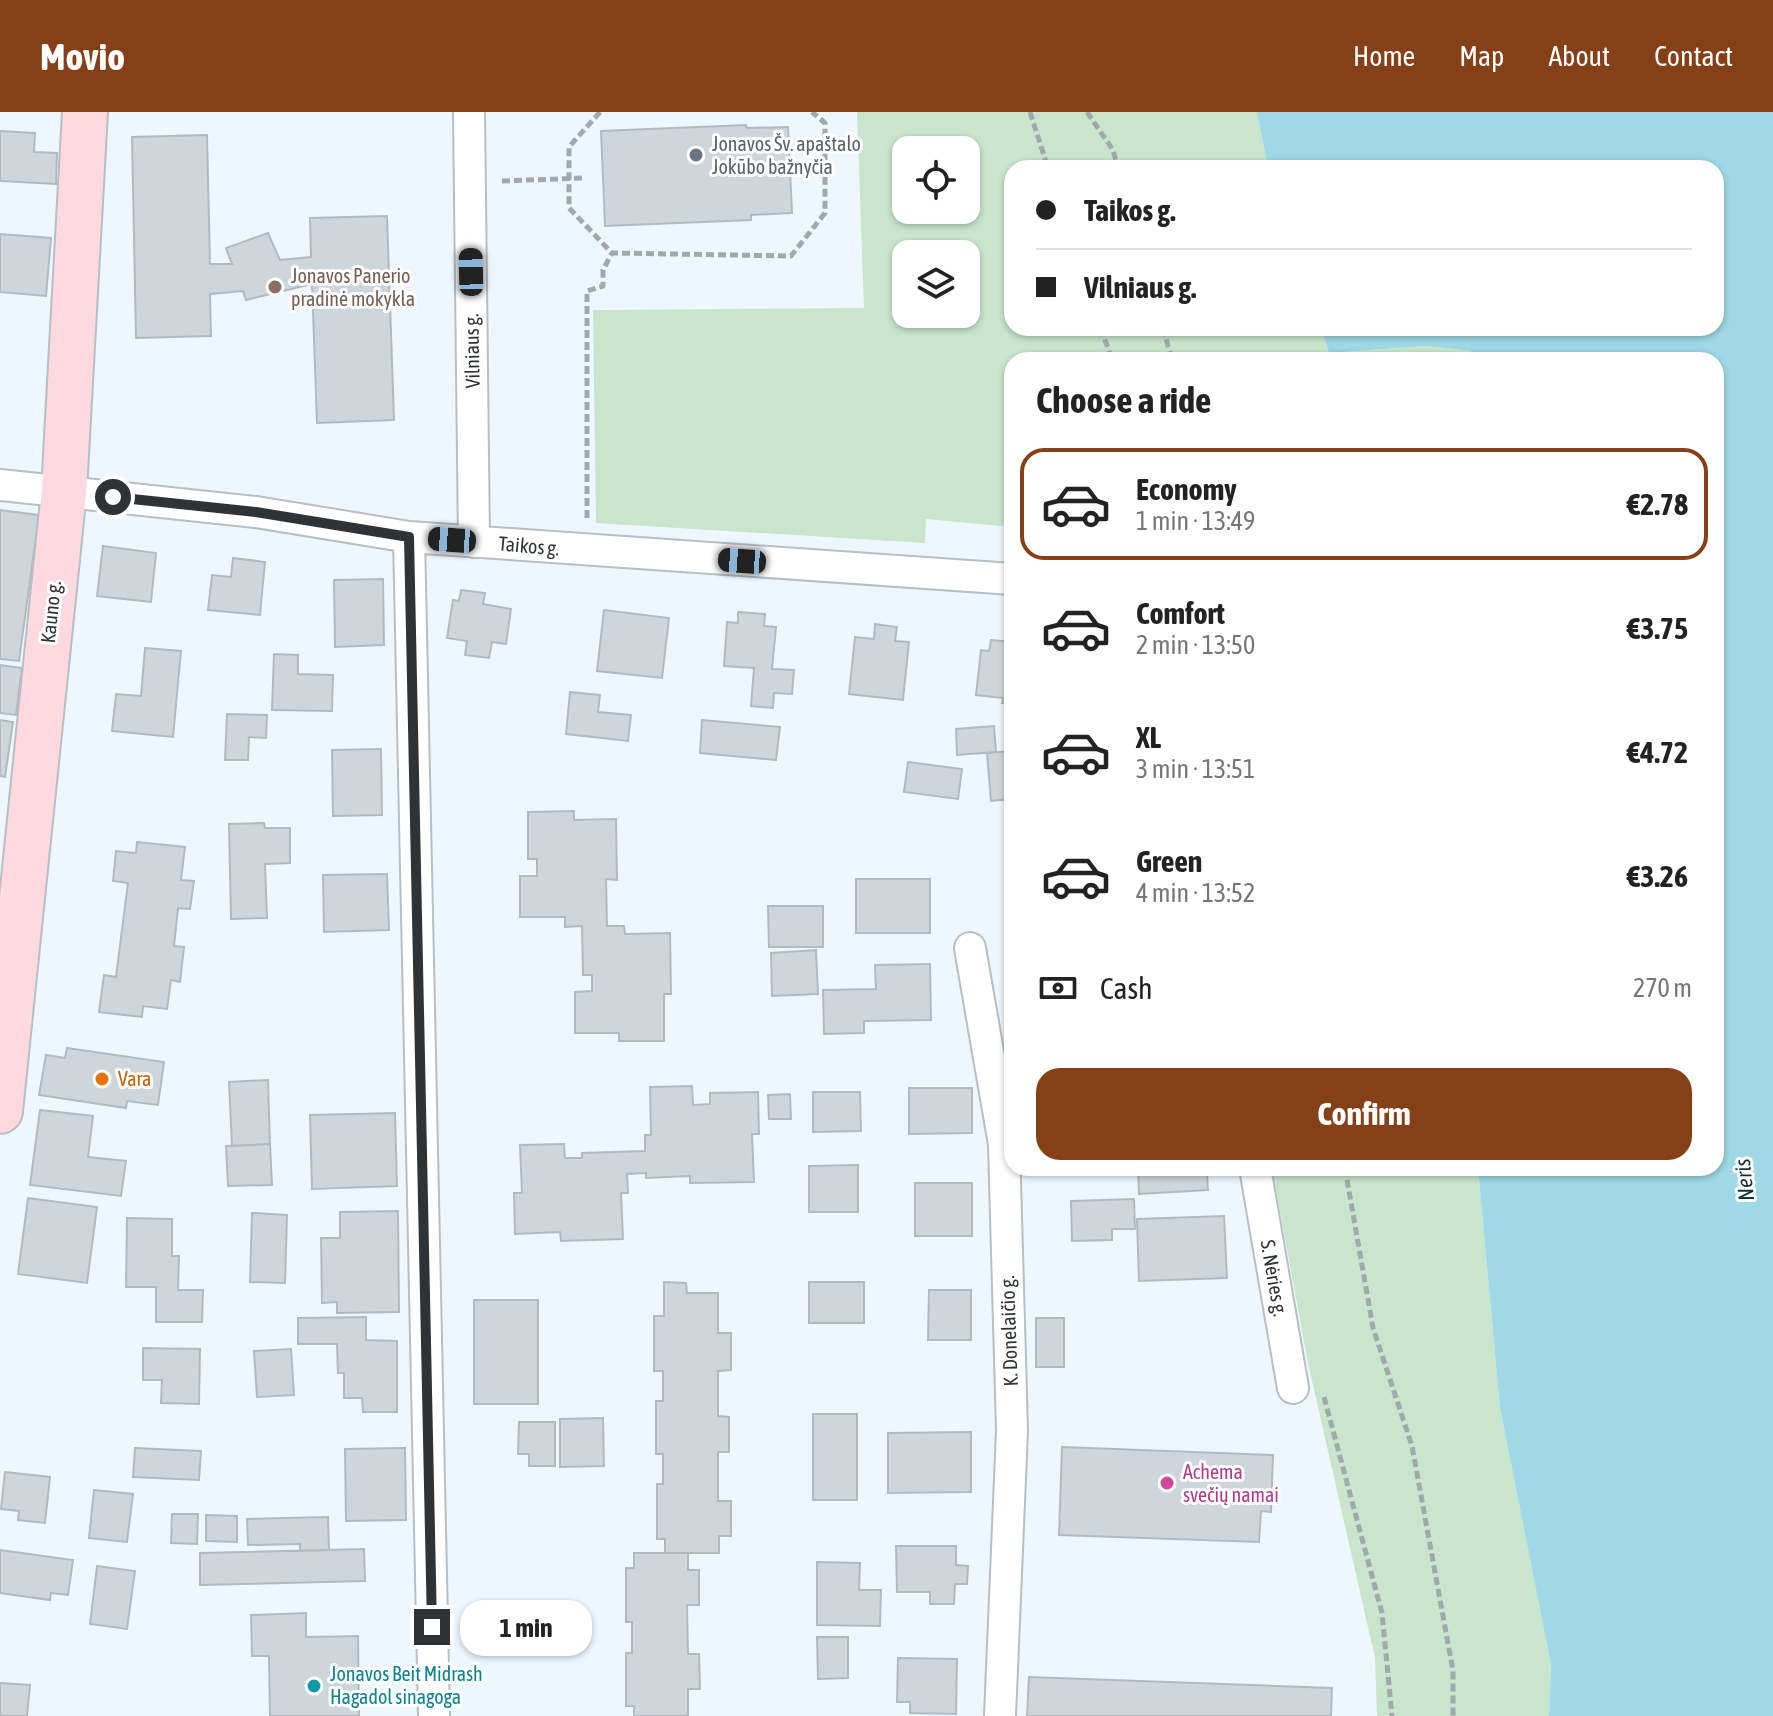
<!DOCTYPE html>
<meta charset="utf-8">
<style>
body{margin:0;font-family:"Asap Condensed",sans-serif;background:#f6f6f6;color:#222;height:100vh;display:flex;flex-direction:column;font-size:30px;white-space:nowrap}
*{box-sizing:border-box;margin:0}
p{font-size:26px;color:#767676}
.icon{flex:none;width:44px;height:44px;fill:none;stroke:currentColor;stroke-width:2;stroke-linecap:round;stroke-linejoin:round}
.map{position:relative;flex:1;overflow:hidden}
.panel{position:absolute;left:1004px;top:240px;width:720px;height:824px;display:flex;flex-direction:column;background:#fff;border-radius:24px;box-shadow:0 2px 6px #0004}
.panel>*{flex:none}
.banner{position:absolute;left:1004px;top:48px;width:720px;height:176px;border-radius:24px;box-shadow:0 2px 6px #0004;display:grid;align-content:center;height:176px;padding:0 32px;background:#fff}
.buttons{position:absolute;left:892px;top:24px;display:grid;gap:16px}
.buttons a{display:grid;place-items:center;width:88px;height:88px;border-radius:16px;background:#fff;box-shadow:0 2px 6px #0004;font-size:40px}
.end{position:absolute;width:36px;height:36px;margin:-18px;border:10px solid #303335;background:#fff;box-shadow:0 0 0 4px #fff}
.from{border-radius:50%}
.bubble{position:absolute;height:56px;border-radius:24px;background:#fff;box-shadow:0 2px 6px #0004;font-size:26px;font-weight:700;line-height:56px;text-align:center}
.car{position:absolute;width:24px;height:48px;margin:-24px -12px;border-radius:10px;box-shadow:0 0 6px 2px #0007;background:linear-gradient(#222 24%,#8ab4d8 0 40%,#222 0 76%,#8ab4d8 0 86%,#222 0)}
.banner b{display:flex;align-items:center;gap:28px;height:76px;font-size:30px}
.banner b+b{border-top:2px solid #e0e0e0}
.banner i{width:20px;height:20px;background:#222}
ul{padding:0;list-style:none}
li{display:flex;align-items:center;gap:24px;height:112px;margin:0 16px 12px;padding:0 16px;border:4px solid transparent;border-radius:24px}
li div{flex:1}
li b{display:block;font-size:30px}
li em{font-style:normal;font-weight:700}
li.current{border-color:#854018}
li>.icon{width:72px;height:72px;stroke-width:1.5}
h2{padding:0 32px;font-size:36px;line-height:96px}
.pay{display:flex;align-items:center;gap:20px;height:88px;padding:0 32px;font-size:30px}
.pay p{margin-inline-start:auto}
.cta{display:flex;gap:16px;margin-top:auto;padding:16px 32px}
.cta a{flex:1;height:92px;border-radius:24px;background:#854018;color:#fff;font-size:32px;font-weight:700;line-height:92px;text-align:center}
header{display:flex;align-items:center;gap:48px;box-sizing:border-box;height:112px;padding:0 40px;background:#854018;color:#fff}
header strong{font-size:38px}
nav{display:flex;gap:44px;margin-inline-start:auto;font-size:28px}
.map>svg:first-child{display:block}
</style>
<header>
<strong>Movio</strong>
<nav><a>Home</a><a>Map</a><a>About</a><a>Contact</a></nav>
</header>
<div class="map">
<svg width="1773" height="1604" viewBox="0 0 1773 1604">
<rect width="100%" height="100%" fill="#eff7fe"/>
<path fill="#c9e5cb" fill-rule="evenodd" d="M857,0H1257L1268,56H1012V216H1321L1329,241L1426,234L1474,239L1452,248H1012V415L926,407L925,431L596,411L593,198L864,196ZM906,38H966V98H906ZM906,142H966V202H906Z
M1272,1056H1478L1500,1296L1551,1553L1549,1604H1377L1375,1546L1308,1251Z"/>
<path fill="#9fd8e6" d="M1257,0H1773V1604H1549L1551,1553L1500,1296L1478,1056H1716V248H1452L1472,239L1426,234L1329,241L1321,216H1716V56H1268Z"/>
<path fill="#ced6dc" stroke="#b2bac0" stroke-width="2" d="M746,13L747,16L788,15L792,101L751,103V108L605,114L601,19Z
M0,19L35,21L34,40L57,41L56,72L0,69Z
M207,23L210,152H232L226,136L268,121L280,148L311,145L310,106L387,104L394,308L317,311L312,172L246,188L243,179L210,182L211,224L136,226L132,25Z
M0,122L51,126L46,184L0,180Z
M0,398L39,403L19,549L0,547Z
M103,434L156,441L151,490L97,484Z
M233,446L265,450L260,503L208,498L212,463L231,465Z
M383,467L384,533L335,535L334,468Z
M461,478L485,481L483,492L511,497L506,532L492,530L489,546L465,543L467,529L447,526L453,488L459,489Z
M604,498L669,506L662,566L597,559Z
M738,500L765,502L764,514L776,515L772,557L794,558L792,582L774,581L773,596L751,594L754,556L724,554L727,510L738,511Z
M875,512L897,515L895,529L909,530L903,588L849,582L855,525L874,527Z
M991,528L1012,530V593L1002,591L1003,586L976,583L981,538L989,539Z
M145,536L181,539L173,625L112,619L116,582L141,584Z
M274,542L298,543V562L333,563L332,599L272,598Z
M0,553L22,556L16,603L0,601Z
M570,580L600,583L598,600L631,603L628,629L566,622Z
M227,602L267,603L266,626L249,625L248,648H225Z
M0,608L13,610L5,665L0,664Z
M702,608L780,615L776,648L700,641Z
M994,614L996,640L957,643L956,617Z
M381,637L382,703L333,704L332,638Z
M1012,639V687L991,689L987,641Z
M908,650L962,657L958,687L904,680Z
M574,699V708L616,707L617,768L606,767L607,814H624L625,822L670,821L671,882H664V929H619V921H575V880L592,879V863H583L582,814L565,815V805H520V764H537V747H528V700Z
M264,711L265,716H290V751L265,752L267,806L231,807L229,712Z
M137,730L185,735L181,768L194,769L190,797L178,796L174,834L184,835L180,870L171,868L167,897L143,894L142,905L99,900L104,863L116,865L128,771L113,769L116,739L136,741Z
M387,762L389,818L324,820L323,763Z
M856,767H930V821H856Z
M768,794H823V835H769Z
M816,838L818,882L772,884L771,841Z
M930,852L931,908L864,909V921L824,922L823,878L876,877L875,853Z
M67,936L164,950L158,993L127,989L126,996L39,983L46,943L65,946Z
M268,968L270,1032L232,1034L229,970Z
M692,974L693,993L710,992V981L758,980L759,1022H752L754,1070L690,1071V1064L646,1066V1061L627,1062L628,1081H621L623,1127L561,1129L560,1120L515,1122L514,1081H522L520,1033L564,1032L565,1046H582V1041L645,1039V1023H651L650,975Z
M909,976H972V1021L909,1022Z
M813,980H860L861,1019L813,1020Z
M790,982L791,1007H769L768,983Z
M40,998L93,1004L88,1045L126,1049L121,1084L30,1073Z
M395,1001L397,1074L312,1077L310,1003Z
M270,1032L272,1073L228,1074L226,1034Z
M858,1053V1100H809V1054Z
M1138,1056H1219L1220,1062H1207L1208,1078L1139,1082Z
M915,1071H972V1124H915Z
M28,1086L97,1095L87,1171L18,1162Z
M1134,1087L1135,1117H1112V1128L1072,1129L1071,1089Z
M398,1099L399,1200L337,1201V1190L322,1191L321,1126H340V1100Z
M252,1101L287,1103L285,1171L250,1170Z
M1224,1104L1227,1166L1139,1169L1137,1107Z
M127,1106L172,1107V1144H179L178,1178H203L202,1210H156V1175H126Z
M664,1170L686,1171L687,1181H718V1221H731V1258L718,1259V1304L729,1305V1340H718V1389H731V1424H719V1441H665V1427H657V1372H663V1342H656V1289H663V1259H654V1204H664Z
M809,1170H864V1211H809Z
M929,1178H971V1228H928Z
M474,1188H538V1292H474Z
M366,1205V1228L397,1229V1300H363L362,1286H344V1261H338L337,1232H298V1206Z
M1036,1206H1064V1255H1036Z
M143,1236L200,1237L199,1292L161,1291L162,1268H143Z
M291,1237L294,1283L257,1285L254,1239Z
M813,1302H857V1388H813Z
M603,1306L604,1354L560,1355V1307Z
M519,1310H555V1354H529V1342H518Z
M971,1320V1380L888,1381V1321Z
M1062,1335L1273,1343L1271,1400L1261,1399L1259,1430L1059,1423Z
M135,1336L201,1339L199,1368L133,1365Z
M405,1336L406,1408L346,1409L345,1337Z
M5,1360L50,1365L45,1411L18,1408L19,1399L1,1397Z
M94,1378L133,1382L127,1430L89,1426Z
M172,1402H198L197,1432L171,1431Z
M206,1403L237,1404V1430L206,1429Z
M328,1405L329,1438L300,1439V1432L248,1433L247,1407Z
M896,1434H956V1453L968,1454L967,1472H955L954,1492H930V1480H897Z
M364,1437L365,1469L200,1473V1441Z
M0,1438L73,1448L68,1483L51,1481L50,1488L0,1481Z
M634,1441H688V1458H699V1493H687L688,1542H699L700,1577H688V1604H634V1594H626V1541H632V1510H626V1456H634Z
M817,1450L860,1451L859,1478H881L880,1514L817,1513Z
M97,1454L135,1459L127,1517L90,1512Z
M306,1501V1525L358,1524L359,1604H270L269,1544H252L251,1503Z
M817,1525H848V1566L818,1567Z
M898,1546L957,1547L956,1602L910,1601V1590H897Z
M1029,1565L1332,1576L1331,1604H1027Z
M0,1571L30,1573L27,1604H0Z"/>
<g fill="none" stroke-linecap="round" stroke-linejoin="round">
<defs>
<path id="minor" d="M469,0L474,430
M0,373L256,400L409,425L1012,467
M409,425L434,1604
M970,836L1004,1032L1012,1319L1000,1604
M1255,1056L1293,1276"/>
<path id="secondary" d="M0,999L64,379L85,0"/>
</defs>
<use href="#minor" stroke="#b7bfc5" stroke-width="34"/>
<use href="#secondary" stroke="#b7bfc5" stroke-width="48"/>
<path stroke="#a2a8ad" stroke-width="5" stroke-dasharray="8 4" stroke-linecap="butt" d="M600,0L569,35V96L612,141L791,144L825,101V11L812,0
M1030,0L1048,56
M1087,0L1113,38L1118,56
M502,69L584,66
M1101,216L1112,248
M1163,216L1172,248
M587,406V179L603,174V158L612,141
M1345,1056L1373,1216L1412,1334L1453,1559V1604
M1324,1285L1382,1501L1392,1604"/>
<use href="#minor" stroke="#fff" stroke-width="30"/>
<use href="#secondary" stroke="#fed9e0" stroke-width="44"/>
</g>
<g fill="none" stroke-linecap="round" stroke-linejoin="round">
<path stroke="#303335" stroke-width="10" d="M113,385L256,400L409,425L432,1515"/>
</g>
<circle fill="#6b7280" stroke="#fff" stroke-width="3" cx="696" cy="43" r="8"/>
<circle fill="#8d6e63" stroke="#fff" stroke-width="3" cx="275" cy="175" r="8"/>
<circle fill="#e8710a" stroke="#fff" stroke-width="3" cx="102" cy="967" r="8"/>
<circle fill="#d1479c" stroke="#fff" stroke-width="3" cx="1167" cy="1371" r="8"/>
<circle fill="#0f9aa8" stroke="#fff" stroke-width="3" cx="314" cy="1574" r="8"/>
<g text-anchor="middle" stroke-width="6" stroke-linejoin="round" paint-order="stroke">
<g font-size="20" fill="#5b616d" stroke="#fff" text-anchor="start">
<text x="712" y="39">Jonavos Šv. apaštalo<tspan x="712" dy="23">Jokūbo bažnyčia</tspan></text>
</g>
<g font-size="20" fill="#785e54" stroke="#fff" text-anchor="start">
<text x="291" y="171">Jonavos Panerio<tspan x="291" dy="23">pradinė mokykla</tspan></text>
</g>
<g font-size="20" fill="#303335" stroke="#fff">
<text transform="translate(472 239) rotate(-91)" y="7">Vilniaus g.</text>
<text transform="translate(529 434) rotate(5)" y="7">Taikos g.</text>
<text transform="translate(51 500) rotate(-84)" y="7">Kauno g.</text>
<text transform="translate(1274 1166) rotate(80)" y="7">S. Nėries g.</text>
<text transform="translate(1009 1219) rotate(-92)" y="7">K. Donelaičio g.</text>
</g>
<g font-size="20" fill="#c56008" stroke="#fff" text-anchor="start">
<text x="118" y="974">Vara</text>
</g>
<g font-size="20" fill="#b23c85" stroke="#fff" text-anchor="start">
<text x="1183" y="1367">Achema<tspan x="1183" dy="23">svečių namai</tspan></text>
</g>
<g font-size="20" fill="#0d838f" stroke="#fff" text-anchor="start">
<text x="330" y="1569">Jonavos Beit Midrash<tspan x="330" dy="23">Hagadol sinagoga</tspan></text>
</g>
<g font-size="22" font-style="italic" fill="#133037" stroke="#fff">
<text transform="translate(1744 1068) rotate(-96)" y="8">Neris</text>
</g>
</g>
</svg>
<div class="buttons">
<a><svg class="icon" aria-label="locate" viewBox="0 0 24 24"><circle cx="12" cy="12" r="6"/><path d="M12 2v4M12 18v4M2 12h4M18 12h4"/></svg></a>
<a><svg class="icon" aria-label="layers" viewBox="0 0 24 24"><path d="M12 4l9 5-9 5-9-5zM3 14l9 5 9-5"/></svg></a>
</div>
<i class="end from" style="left:113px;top:385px"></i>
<i class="end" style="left:432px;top:1515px"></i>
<div class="bubble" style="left:460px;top:1488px;width:132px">1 min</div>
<i class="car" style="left:471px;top:160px;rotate:359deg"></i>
<i class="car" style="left:452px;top:428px;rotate:274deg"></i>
<i class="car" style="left:742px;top:449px;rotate:274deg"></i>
<div class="banner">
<b><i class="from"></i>Taikos g.</b>
<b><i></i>Vilniaus g.</b>
</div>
<section class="panel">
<h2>Choose a ride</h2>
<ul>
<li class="current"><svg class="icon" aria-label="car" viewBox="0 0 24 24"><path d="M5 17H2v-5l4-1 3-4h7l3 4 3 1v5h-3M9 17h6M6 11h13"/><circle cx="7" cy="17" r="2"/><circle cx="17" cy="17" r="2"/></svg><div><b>Economy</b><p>1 min · 13:49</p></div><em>€2.78</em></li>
<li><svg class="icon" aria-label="car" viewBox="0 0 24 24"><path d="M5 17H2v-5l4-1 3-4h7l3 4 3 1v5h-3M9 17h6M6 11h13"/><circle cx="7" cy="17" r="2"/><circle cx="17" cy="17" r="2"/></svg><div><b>Comfort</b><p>2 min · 13:50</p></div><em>€3.75</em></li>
<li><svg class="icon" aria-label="car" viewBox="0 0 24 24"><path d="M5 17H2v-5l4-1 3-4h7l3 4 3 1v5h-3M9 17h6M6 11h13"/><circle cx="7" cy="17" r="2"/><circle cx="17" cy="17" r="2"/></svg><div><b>XL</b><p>3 min · 13:51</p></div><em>€4.72</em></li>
<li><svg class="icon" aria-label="car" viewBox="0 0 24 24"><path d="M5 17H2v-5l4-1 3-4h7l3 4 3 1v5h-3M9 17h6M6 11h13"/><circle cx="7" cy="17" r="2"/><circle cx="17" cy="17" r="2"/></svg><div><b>Green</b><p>4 min · 13:52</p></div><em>€3.26</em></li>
</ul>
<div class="pay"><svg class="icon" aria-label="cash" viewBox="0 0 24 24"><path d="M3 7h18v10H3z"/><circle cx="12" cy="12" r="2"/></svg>Cash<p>270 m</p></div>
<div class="cta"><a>Confirm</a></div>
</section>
</div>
